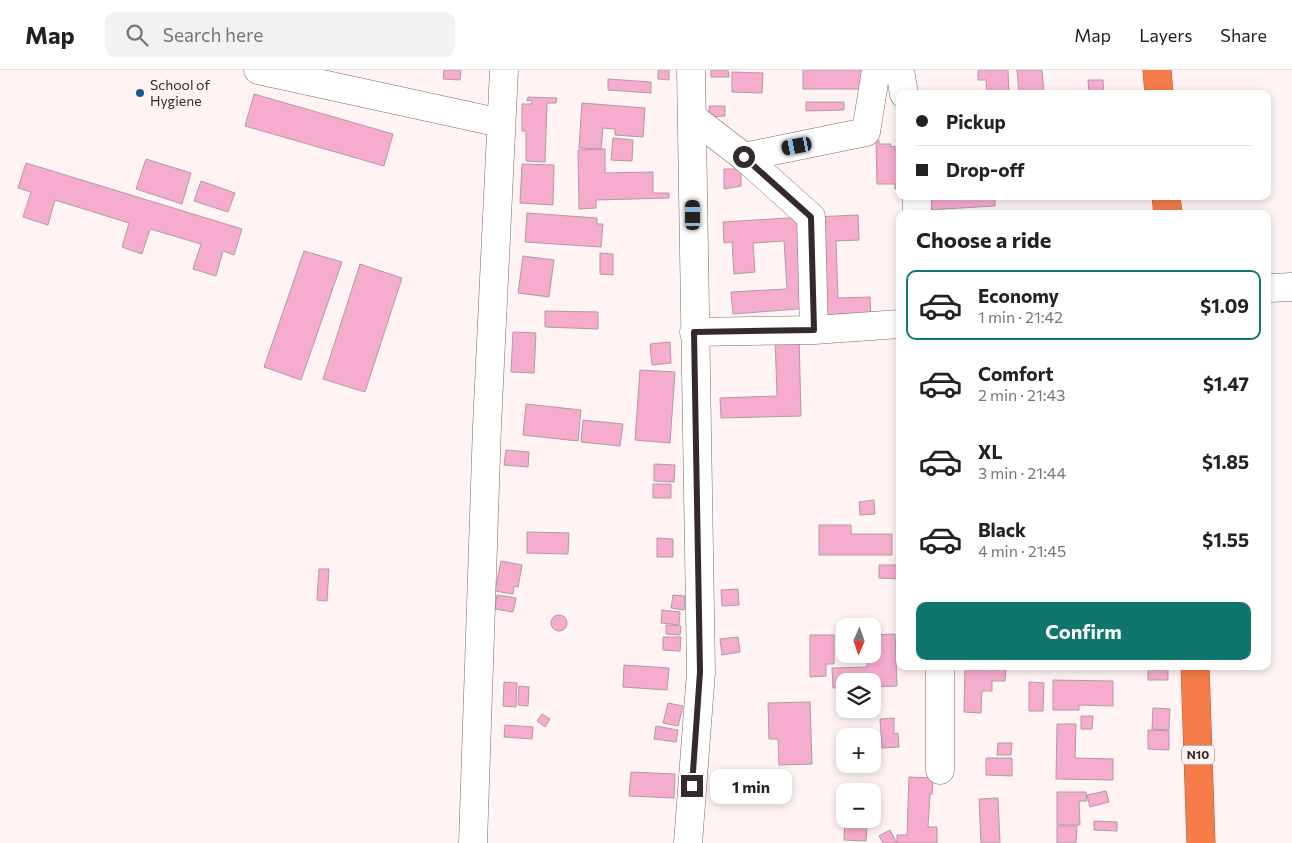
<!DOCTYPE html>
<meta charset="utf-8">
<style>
body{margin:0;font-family:Commissioner,sans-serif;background:#f2f2f2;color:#222;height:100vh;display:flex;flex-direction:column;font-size:19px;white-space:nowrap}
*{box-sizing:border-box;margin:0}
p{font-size:16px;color:#767676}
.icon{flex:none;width:28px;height:28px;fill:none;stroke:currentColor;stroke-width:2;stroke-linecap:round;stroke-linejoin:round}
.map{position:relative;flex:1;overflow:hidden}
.sheet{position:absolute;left:896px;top:140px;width:375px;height:460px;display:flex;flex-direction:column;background:#fff;border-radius:10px;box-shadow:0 2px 8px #0003}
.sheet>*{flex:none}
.guide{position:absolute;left:896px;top:20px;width:375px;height:110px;border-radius:10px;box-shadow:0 2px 8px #0003;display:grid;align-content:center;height:110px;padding:0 20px;background:#fff}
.needle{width:32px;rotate:182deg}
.controls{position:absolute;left:836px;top:548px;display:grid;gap:10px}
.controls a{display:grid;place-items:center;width:45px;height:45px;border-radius:10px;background:#fff;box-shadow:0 2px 8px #0003;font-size:25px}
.end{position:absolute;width:22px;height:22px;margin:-11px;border:6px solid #352a2a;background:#fff;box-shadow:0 0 0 2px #fff}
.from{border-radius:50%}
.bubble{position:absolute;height:35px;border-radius:10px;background:#fff;box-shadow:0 2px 8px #0003;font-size:16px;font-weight:700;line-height:35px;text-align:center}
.car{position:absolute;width:15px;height:30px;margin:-15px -8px;border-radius:6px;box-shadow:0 0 4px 1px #0007;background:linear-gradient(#222 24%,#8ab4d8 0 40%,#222 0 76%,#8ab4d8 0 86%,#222 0)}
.guide b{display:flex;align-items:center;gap:18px;height:48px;font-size:19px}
.guide b+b{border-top:1px solid #e0e0e0}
.guide i{width:12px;height:12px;background:#222}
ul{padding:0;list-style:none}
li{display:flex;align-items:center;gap:15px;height:70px;margin:0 10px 8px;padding:0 10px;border:2px solid transparent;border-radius:10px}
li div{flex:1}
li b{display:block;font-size:19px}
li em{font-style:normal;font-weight:700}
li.selected{border-color:#0f766e}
li>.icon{width:45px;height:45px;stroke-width:1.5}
h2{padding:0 20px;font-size:22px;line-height:60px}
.button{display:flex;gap:10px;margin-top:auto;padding:10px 20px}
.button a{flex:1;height:58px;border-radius:10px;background:#0f766e;color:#fff;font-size:20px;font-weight:700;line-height:58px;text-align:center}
header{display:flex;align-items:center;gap:30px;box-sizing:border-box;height:70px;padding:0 25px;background:#fff;border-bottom:1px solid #e0e0e0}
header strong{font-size:24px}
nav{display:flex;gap:28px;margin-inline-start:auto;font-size:18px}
.search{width:350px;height:45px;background:#f2f2f2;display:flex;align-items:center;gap:12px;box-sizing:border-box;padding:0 18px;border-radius:10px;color:#767676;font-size:19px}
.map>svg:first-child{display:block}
</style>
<header>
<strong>Map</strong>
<div class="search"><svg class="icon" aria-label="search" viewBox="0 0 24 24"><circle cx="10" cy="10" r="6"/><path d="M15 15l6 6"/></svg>Search here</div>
<nav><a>Map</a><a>Layers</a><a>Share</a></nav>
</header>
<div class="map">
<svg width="1292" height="773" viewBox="0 0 1292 773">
<rect width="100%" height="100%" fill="#fff3f3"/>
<path fill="#f6accd" stroke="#b29aa4" d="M444,0H461L460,10L443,9Z
M658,0H669V10L658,9Z
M711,0H728L729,7H711Z
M803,0H862V19H803Z
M978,0H1008L1009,24H987L986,10H978Z
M1017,0H1042L1044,24H1019Z
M732,2L763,3L762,23L732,22Z
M608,9L651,12V23L608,20Z
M1088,10H1103L1104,24H1089Z
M254,24L393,64L384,96L245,56Z
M528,27L557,28L556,33H547L545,92L526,91V61H522V34H532L531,30L527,31Z
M806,32H844V40L806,41Z
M582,33L645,38L643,67L615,65V59L603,58L601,79L579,78Z
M709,36H725V46L709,47Z
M613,68L633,70L632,91L611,90Z
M876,70H879V74H891V77L895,76V80H900V118L895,119V114H877Z
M605,79V103L653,102V123H669V128L596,130V138L579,139L578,80Z
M146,89L191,103L182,134L136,119Z
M26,93L242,159L234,185L223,181L216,206L193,199L201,174L150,159L142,184L122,177L129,153L55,130L48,155L23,147L31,122L18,118Z
M522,94L554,95L553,135L520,133Z
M724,99H741V116L724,119Z
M201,111L235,123L228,142L194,131Z
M927,126H995V136L927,140Z
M527,143L597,148V154H603L601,177L525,172Z
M858,145L859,170L836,171L838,228L870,227L871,247L819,249L814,147Z
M804,147L810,238L733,244L731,222L787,219L784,171L753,173L755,202L734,204L732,172L724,173L723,152Z
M304,181L342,192L301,310L264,297Z
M600,183L613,184V205L600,204Z
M523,186L554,190L549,227L518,223Z
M360,194L402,208L365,322L323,309Z
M545,241L598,242V259L545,257Z
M513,262L536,263L534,303L511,302Z
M799,266L801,346L721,348L720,328L777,326L775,267Z
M670,272L671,293L652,295L650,274Z
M640,300L675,302L670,373L635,370Z
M526,334L581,340L578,371L523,365Z
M583,350L623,354L620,376L581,372Z
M506,380L529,382L528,397L504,395Z
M654,394L675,395L674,412L654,411Z
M653,414H671V428H653Z
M874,430L875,444L860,445L859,432Z
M819,455H851V464H892V485H819Z
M527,462L569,463L568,484L527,483Z
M657,468L673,469V487H657Z
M501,491L522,495L518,517L514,516L513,524L495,521Z
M879,495H900L899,509L879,508Z
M319,499H329L327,531L317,530Z
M738,519L739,535L722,536L721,520Z
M497,525L516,528L513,542L495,539Z
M673,525L685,526L684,540L671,538Z
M662,540L680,542L679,555L661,553Z
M551 553a8 8 0 1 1 16 0a8 8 0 1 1-16 0Z
M666,555L681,556L680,565L666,564Z
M895,564L897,616L872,617V611H845V617L833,618L832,598L867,597V584H872V565Z
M810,565H834V594H826V606L810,607Z
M663,567H681L680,581L663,580Z
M738,567L740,582L722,585L720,569Z
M624,595L669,598L667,620L623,617Z
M1148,596H1168V610H1148Z
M965,597L1006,598L1005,611H992V621H982L981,643L964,642Z
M1053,610L1113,611V636L1079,635V640H1053Z
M504,612L517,613L516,637L503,636Z
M1029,612L1044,613L1043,641H1029Z
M519,616L529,617L528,636L518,635Z
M810,632L812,694L779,695L778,669H769L768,633Z
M668,633L683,636L678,656L663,653Z
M1153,638L1170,639L1169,660L1152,659Z
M542,644L550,649L545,657L537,651Z
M1081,646H1093L1092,659H1081Z
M894,648V664L898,663L899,677L882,678L880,649Z
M1057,654H1076L1075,688L1113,689V710L1056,709Z
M505,655L533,657L532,669L504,667Z
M656,656L678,660L676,672L654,669Z
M1148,660L1169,661V680L1148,679Z
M998,673H1012L1011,685H997Z
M986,688H1012V706L986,705Z
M631,702L675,704L674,728L629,726Z
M909,707L933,708L932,724H930L928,757H937V773H897V765H907Z
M1106,721L1109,732L1090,737L1087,725Z
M1057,722H1086L1087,731H1079L1080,755H1057Z
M998,728L1000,773H981L979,729Z
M1094,751L1117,752V761L1094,760Z
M845,752L867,753L866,771L844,770Z
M1057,756H1077L1076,773H1057Z
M890,760L897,773H883L879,766Z"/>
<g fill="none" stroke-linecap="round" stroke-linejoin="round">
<defs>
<path id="minor" d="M258,0L501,53
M900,0L904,24
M692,47L744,87L866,62L876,0
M744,87L811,147L814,260L900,254
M917,144V126
M1268,218L1292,217
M694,262L814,260
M940,596V700
M473,773L487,356L504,0
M688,773L701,602L691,0"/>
<path id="highway" d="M1157,0L1159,24
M1166,126L1168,144
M1195,596L1201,773"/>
</defs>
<use href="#minor" stroke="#816869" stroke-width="29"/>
<use href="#highway" stroke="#b25f3e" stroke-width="29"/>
<use href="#minor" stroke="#fff" stroke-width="28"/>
<use href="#highway" stroke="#f57c48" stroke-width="28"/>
</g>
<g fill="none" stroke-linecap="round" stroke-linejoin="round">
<path stroke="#352a2a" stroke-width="6" d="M692,716L700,602L694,262L814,260L811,147L744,87"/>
</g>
<circle fill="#165b90" stroke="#fff3f3" stroke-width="2" cx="140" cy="23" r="5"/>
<g text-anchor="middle" stroke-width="4" stroke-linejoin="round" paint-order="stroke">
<rect fill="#fff3f3" stroke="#726666" stroke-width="1" x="1182" y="675.5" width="32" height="19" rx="4"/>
<g font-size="12" font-weight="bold" fill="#352a2a">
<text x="1198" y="689">N10</text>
</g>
<g font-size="14" fill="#352a2a" stroke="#fff3f3" text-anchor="start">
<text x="150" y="20">School of<tspan x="150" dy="16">Hygiene</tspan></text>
</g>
</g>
</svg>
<div class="controls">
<a><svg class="needle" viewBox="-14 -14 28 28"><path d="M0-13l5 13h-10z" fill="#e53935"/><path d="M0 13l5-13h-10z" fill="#767676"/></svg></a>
<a><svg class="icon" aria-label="layers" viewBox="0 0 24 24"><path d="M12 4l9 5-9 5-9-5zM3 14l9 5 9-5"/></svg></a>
<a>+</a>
<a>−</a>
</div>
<i class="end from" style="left:744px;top:87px"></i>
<i class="end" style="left:692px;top:716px"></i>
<div class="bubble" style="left:710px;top:699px;width:82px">1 min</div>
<i class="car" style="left:797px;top:76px;rotate:259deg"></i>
<i class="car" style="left:693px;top:145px;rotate:0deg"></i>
<div class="guide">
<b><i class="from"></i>Pickup</b>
<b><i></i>Drop-off</b>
</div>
<section class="sheet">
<h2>Choose a ride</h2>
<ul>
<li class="selected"><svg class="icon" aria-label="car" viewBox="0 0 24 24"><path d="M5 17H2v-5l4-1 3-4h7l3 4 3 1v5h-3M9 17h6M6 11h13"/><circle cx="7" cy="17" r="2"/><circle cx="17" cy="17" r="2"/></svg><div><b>Economy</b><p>1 min · 21:42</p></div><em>$1.09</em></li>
<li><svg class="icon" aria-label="car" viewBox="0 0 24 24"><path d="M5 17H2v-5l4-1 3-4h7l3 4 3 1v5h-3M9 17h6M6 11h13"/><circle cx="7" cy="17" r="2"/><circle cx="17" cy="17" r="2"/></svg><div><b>Comfort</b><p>2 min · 21:43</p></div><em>$1.47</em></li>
<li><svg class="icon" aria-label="car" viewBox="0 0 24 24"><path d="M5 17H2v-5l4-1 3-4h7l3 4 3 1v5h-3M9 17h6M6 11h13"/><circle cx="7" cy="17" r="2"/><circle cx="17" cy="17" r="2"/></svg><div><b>XL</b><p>3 min · 21:44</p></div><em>$1.85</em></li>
<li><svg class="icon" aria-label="car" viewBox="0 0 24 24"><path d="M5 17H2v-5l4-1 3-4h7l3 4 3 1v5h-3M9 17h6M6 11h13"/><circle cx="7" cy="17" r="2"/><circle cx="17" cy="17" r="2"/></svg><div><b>Black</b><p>4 min · 21:45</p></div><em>$1.55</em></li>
</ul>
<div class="button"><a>Confirm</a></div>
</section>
</div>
